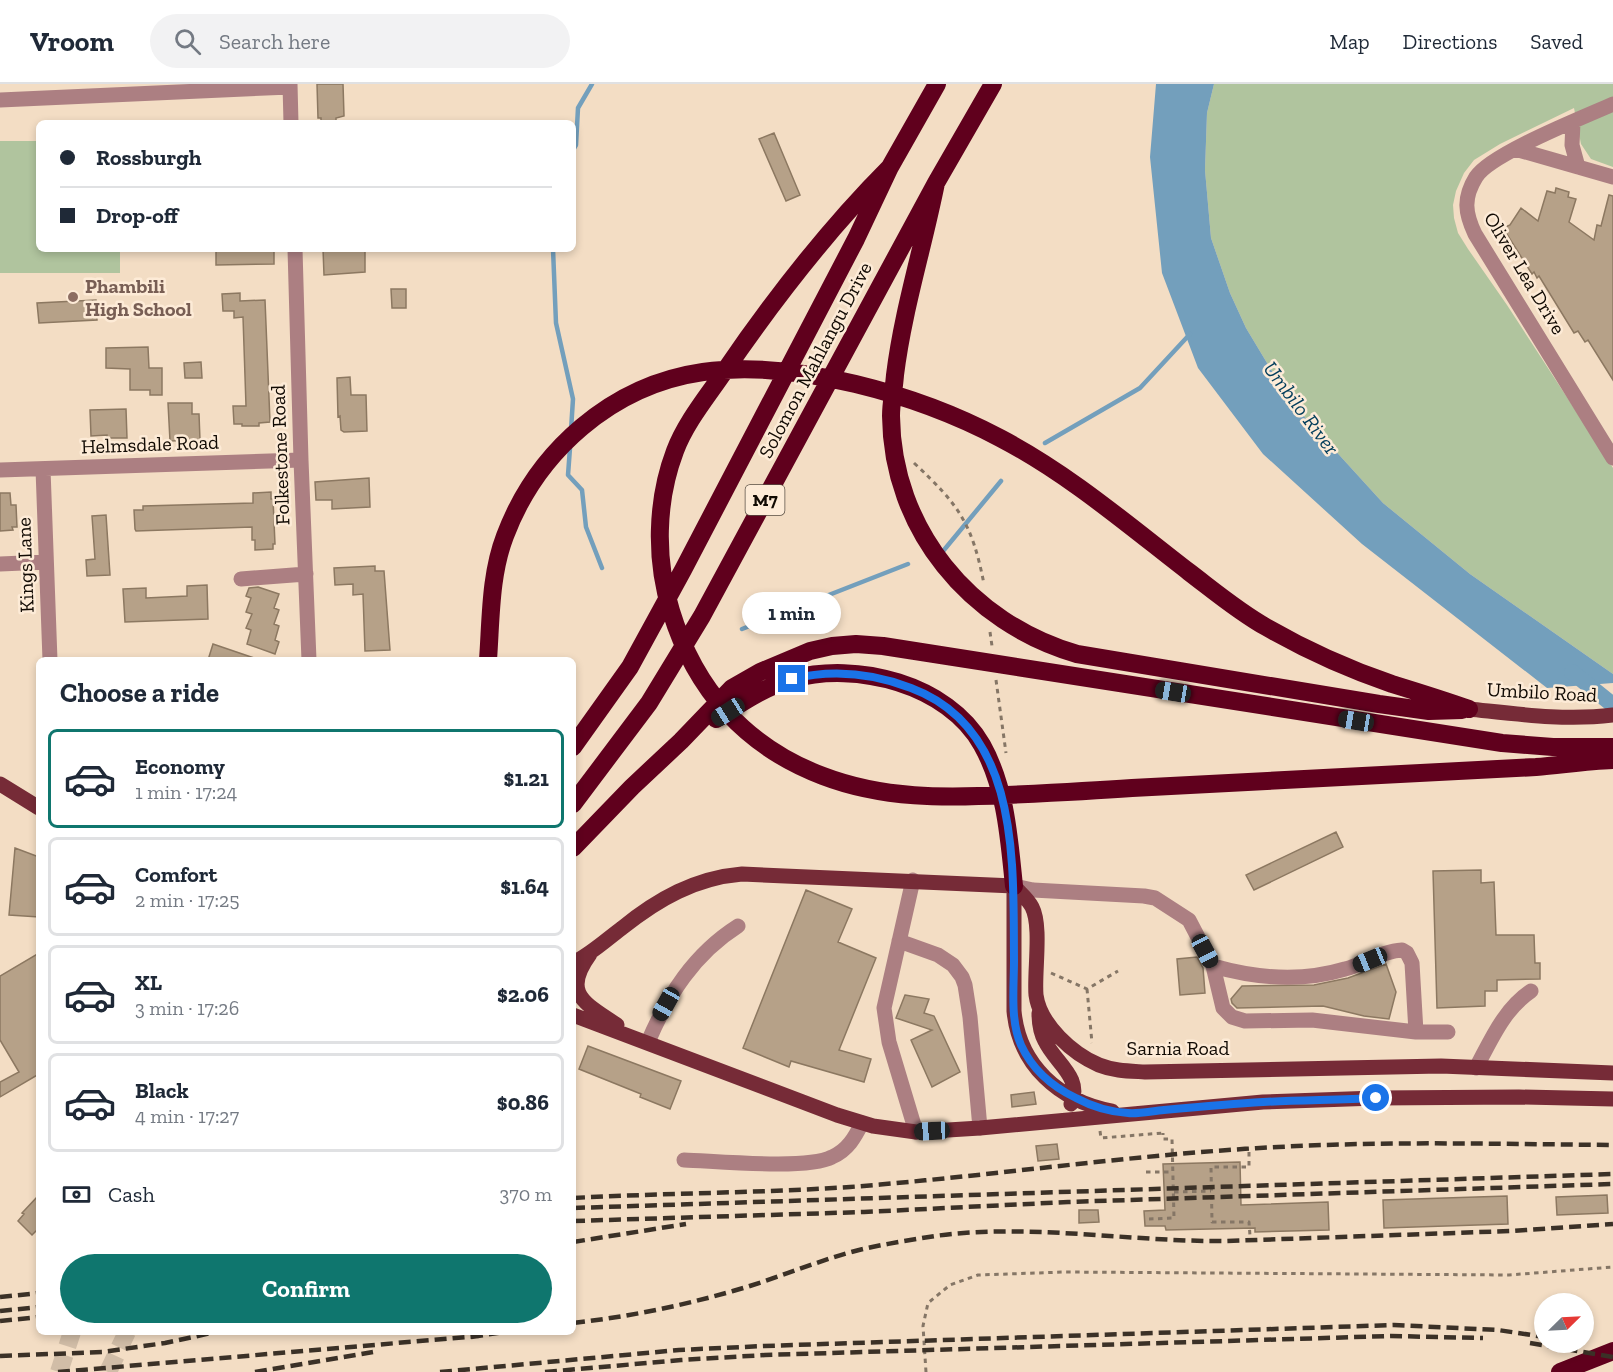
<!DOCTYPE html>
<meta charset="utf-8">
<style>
body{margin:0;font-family:"Zilla Slab",serif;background:#f2f2f3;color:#1f2937;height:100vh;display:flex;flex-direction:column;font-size:22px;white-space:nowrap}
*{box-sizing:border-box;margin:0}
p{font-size:20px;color:#747a83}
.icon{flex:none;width:33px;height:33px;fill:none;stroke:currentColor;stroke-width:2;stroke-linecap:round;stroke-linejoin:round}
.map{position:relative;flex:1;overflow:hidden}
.side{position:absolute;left:36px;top:573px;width:540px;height:678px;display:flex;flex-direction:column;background:#fff;border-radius:9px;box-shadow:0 3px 9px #0003}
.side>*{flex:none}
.hud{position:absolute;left:36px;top:36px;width:540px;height:132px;border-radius:9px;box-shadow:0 3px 9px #0003;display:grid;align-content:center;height:132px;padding:0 24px;background:#fff}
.needle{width:39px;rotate:66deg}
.controls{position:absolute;left:1534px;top:1209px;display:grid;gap:12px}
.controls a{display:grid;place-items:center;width:60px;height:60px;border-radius:50%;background:#fff;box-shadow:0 3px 9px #0003;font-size:30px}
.end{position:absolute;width:27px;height:27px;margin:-14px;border:8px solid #1a73e8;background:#fff;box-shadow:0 0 0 3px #fff}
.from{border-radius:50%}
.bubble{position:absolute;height:42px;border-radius:21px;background:#fff;box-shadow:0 3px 9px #0003;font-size:20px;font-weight:700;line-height:42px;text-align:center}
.car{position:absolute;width:18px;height:36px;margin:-18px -9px;border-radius:8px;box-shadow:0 0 4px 2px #0007;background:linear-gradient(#222 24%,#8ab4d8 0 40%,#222 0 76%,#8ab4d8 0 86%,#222 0)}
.hud b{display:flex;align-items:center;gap:21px;height:57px;font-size:22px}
.hud b+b{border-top:2px solid #e0e1e3}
.hud i{width:15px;height:15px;background:#1f2937}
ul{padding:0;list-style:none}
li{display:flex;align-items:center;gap:18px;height:99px;margin:0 12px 9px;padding:0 12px;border:3px solid #e0e1e3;border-radius:9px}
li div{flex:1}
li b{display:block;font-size:22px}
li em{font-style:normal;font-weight:700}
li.selected{border-color:#0f766e}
li>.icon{width:54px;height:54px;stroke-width:1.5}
h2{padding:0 24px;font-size:27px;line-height:72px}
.pay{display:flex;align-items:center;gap:15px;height:66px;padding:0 24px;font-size:22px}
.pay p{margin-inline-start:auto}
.cta{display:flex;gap:12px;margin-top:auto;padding:12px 24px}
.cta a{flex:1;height:69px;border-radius:36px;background:#0f766e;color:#fff;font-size:24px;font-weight:700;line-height:69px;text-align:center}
header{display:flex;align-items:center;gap:36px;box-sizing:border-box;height:84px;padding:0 30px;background:#fff;border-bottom:2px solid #e0e1e3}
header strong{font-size:28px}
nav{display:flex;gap:33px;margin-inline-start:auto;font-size:21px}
.search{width:420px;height:54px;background:#f2f2f3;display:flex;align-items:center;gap:15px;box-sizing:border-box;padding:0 21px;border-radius:33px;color:#747a83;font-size:22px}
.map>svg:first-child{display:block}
</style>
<header>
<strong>Vroom</strong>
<div class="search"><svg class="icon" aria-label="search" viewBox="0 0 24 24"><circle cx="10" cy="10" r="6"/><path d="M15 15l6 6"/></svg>Search here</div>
<nav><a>Map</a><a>Directions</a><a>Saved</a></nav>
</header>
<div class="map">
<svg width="1613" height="1288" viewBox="0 0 1613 1288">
<rect width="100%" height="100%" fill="#f3ddc4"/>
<path fill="#b0c49e" d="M1214,0H1613V83L1591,75L1581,60L1574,24L1500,60L1474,76L1464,89L1456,107L1453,121L1454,134L1458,149L1468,165L1507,221L1613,384V590L1470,490L1383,419L1290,317L1246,244L1230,209L1211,154L1205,86L1207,29Z
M0,57H39V165H120V189H0Z"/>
<path fill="#739fbc" d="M1156,0H1214L1207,29L1205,86L1211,154L1230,209L1246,244L1290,317L1383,419L1470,490L1613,590V599L1547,604L1362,460L1263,370L1198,284L1162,189L1150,73Z"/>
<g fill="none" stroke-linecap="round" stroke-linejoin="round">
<path stroke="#739fbc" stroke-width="4.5" d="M573,66L576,61L578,24L592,0
M553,165L556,239L573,315L571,346
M1045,359L1140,304L1190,250
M570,364L568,391L582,406L586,443L602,484
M944,466L1001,397
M742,545L908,480"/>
<path stroke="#739fbc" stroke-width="16" d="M1572,588L1613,621"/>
</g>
<path fill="#b6a188" stroke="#8c7861" stroke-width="1.5" d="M317,0H343L344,32L336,34V39H321V34H318Z
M774,49L800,111L786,117L759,55Z
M1556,104L1569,108L1568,113L1576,115L1569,138L1594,156L1597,141L1601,142L1609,111L1613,112V296L1588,256L1585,258L1578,247L1574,249L1539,192L1537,194L1534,188L1532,190L1503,144L1510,141L1521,124L1538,137L1547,107L1555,109Z
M216,165H274V180L216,181Z
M323,165H365V188L324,191Z
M391,205H406V224H392Z
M240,209V217L265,216L270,338L259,339V342H242V340H234L233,322H246L243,233L234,234V227H223L222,210Z
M96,216L97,236L39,239L37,219Z
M148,263L149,284H162V311H150V306H130V285L106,284V264Z
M201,278L202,294H185L184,279Z
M350,293L351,311H366L367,347L344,348L341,346L340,332L338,333L337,294Z
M168,319H192V330H199L200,356L170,357Z
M126,325L127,354H107V351L91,352L90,326Z
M369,394L370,423L332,425V416H316L315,398Z
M271,408V415H273L275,460H273V465L255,466V456H252V443L136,447L135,445L134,426H143V422L253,419V409Z
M0,409H10L11,421H16L17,443H12L13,446L0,447Z
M106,431L110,491L87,492L86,476L95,475L92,432Z
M375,482V487H384L390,566L365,567L363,510L353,511V500L335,501L334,484Z
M207,501L208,535L125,538L123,505L146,504V514L187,512V502Z
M258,503L279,510L274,524L279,526L274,540L279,542L275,556L279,558L275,570L247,560L251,546L246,544L252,530L246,528L251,514L246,512L249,504Z
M213,560L254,574L253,576H208Z
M1336,748L1343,763L1254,806L1246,791Z
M15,764L39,773V833L9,831Z
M1481,786V799L1494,798L1496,851H1534L1535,879H1540V895L1497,896V907H1485V922L1437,924L1433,787Z
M806,806L852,825L838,858L876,874L839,966L871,975L864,998L791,977L789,983L743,964Z
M39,869V990L0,1013V998L19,988L0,956V892Z
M1197,873L1203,884L1205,909L1180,911L1177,875Z
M1386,880L1396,908L1389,935L1364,932L1323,922L1237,924L1232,919L1231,915L1242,902L1314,901L1348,894Z
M905,911L929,915L924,929L934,932L960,988L932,1003L911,956L932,946L896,934Z
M588,962L681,997L670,1025L640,1013L641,1010L579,985Z
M1034,1008L1036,1020L1012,1023L1011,1011Z
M1057,1060L1059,1075L1038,1077L1036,1062Z
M1240,1078L1241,1121L1328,1118L1329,1146L1255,1148V1144L1166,1146L1165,1142H1145L1144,1127L1165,1126L1163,1080Z
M39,1111V1144L32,1151L18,1137L24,1130L22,1129Z
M1607,1111L1608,1129L1557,1131L1556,1113Z
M1507,1112L1508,1140L1384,1144L1383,1116Z
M1079,1126H1098L1099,1138L1079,1139Z"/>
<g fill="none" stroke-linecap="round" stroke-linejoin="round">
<path stroke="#d1bda7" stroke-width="18" stroke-dasharray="18 9" stroke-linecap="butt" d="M59,1288L72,1248
M108,1288L127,1248"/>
<path stroke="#857666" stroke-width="3" stroke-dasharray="4.5 4.5" stroke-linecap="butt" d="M914,379C959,421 972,439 984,500
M990,548L992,562
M996,596L1006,669
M1051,889L1087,905L1118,887
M1087,905L1092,959
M1100,1047L1101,1054L1163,1049
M1249,1068V1083H1211L1212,1138H1249L1250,1152
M1146,1088H1173
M1174,1108L1211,1107
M1149,1135L1174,1134L1172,1055H1163V1049
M926,1288L923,1242L928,1219L950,1201L978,1191L1065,1188L1509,1191L1613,1183"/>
<path stroke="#ac7f82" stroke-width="15" d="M290,0L291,39
M0,16L290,3
M1613,20C1584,33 1490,70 1476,93C1463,114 1465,129 1475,150L1613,374
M1573,38L1572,61L1578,83
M1515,65L1613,93
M295,165L301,376L309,576
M43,385L50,576
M0,386L301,376
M0,480L46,478
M241,495L306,490
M913,796L884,924L889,958L916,1048
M1014,802L1033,806L1144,812L1155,814L1189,836L1213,882L1223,924L1232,933L1245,937L1312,936L1416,948H1448
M899,857L938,871L953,881L962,893L965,901L970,933L980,1044
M1213,882C1255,894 1302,898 1345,885C1364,880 1382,867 1402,866L1407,869L1412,879L1416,948
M648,958C668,911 694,870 738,842
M1476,984C1491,956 1504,925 1531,907
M684,1076C716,1077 807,1086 832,1073C848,1066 855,1053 862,1039"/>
<path stroke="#762b37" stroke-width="15" d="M1469,625C1517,630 1565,637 1613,631
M0,700L39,724
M1014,802V927C1019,981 1059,1017 1112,1027
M590,870C561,910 585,919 617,941
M573,879C591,870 606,856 622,844C658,815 695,794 742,790L1014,802C1020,809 1028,815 1032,823C1042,842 1034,888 1036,911C1040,941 1073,970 1099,981C1114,987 1129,987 1145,988L1441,982L1613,989
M1039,929C1039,939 1040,948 1045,957C1055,979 1083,993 1071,1020
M573,931L837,1031L873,1042L916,1048L980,1044L1263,1018L1376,1014L1519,1013L1613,1015"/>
<path stroke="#60001d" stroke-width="18" d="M890,83C828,145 774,215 724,288C707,313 686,338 675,367C656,417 655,476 671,527C695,606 746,663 823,692C883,715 945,714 1007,711C1049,709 1090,707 1132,704C1266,697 1401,691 1536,683C1561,681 1587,677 1613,676
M936,99C923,164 903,226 895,291C894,305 891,319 891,332C892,445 970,539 1077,570L1379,620L1429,627L1462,626
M488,576C491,535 490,491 505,452C537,367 612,301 703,288C795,275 919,311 1000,354C1069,390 1128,441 1189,488C1214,507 1239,528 1266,543C1306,566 1348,585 1392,600C1418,608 1444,616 1469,625
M716,635C740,620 764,603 792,595C856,577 948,600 982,661C1006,704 1009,754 1014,802
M573,663L630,583L683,486L856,155L890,83L937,0
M573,720L649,619L702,532L936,99L993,0
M573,764L632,703L681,657L732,604L760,588L810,567L832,562L856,560L883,562L1502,659L1553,663H1613
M1560,1288L1613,1267"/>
<path stroke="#3b3127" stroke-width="4.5" stroke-dasharray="12 6" stroke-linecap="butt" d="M573,1114C665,1109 758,1109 850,1103C993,1092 1135,1070 1278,1063C1389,1057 1501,1060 1613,1061
M573,1124L1613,1090
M573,1137L864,1128L1068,1118L1613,1100
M573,1158L686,1140
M0,1213L39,1209
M0,1227L39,1223
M0,1237L39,1233
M573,1239C627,1233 681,1222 733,1207C776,1195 816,1177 859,1166C884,1160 910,1156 935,1152C1031,1139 1129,1158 1226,1157L1511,1147L1613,1140
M471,1253L504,1248
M1530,1259L1613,1273
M0,1272L102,1268L165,1259L216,1248
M58,1288L479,1252
M255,1288L373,1268
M440,1288L679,1266L764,1262L1394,1241L1498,1246L1545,1253
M545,1288L681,1276L765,1271L1391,1252L1483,1254"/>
</g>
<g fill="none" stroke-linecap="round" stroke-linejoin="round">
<path stroke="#1a73e8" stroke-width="8" d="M792,595C833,585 872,589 911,604C1021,645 1013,779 1014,876C1014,904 1010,936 1021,961C1032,985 1053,1003 1076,1014C1091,1022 1110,1028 1128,1029C1139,1030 1152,1027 1164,1026C1197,1023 1230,1020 1263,1018C1301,1016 1339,1016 1376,1014"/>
</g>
<circle fill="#8d6e63" stroke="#fdebd7" stroke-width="2" cx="73" cy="213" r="6"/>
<g text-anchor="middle" stroke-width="5" stroke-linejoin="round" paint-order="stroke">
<rect fill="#fdebd7" stroke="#584e43" stroke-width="1.5" x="745.5" y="401" width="39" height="30" rx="4.5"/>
<g font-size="18" font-weight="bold" fill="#110a03">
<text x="765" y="422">M7</text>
</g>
<g font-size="20" fill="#110a03" stroke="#fdebd7">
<text transform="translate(1525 189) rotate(59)" y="7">Oliver Lea Drive</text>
<text transform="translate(815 276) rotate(-62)" y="7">Solomon Mahlangu Drive</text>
<text transform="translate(150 360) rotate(-2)" y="7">Helmsdale Road</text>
<text transform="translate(280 371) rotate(-92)" y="7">Folkestone Road</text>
<text transform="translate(25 481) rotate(-92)" y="7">Kings Lane</text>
<text transform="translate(1542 608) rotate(3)" y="7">Umbilo Road</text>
<text x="1178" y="971">Sarnia Road</text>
</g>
<g font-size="20" font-weight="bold" fill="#785e54" stroke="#fdebd7" text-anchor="start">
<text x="85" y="209">Phambili<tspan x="85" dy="23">High School</tspan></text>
</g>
<g font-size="21" font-style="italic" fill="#023d5b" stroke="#fdebd7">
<text transform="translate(1301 324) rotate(53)" y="7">Umbilo River</text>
</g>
</g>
</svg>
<div class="controls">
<a><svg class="needle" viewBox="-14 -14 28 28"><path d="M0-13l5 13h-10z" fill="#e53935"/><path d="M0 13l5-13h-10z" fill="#747a83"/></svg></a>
</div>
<i class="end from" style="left:1376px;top:1014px"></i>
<i class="end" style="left:792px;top:595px"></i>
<div class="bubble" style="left:742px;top:508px;width:99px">1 min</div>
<i class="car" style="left:1173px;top:608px;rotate:279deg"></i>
<i class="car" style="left:728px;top:628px;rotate:238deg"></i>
<i class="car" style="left:1356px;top:637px;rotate:279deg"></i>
<i class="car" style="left:1205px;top:867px;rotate:152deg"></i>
<i class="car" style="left:1370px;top:876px;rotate:248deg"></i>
<i class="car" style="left:666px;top:920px;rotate:209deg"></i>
<i class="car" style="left:932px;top:1047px;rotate:267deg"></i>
<div class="hud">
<b><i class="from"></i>Rossburgh</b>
<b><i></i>Drop-off</b>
</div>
<section class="side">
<h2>Choose a ride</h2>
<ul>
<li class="selected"><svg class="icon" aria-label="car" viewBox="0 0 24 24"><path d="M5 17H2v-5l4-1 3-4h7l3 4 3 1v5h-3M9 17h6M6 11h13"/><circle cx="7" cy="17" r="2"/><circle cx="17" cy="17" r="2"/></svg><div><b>Economy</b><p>1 min · 17:24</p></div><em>$1.21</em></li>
<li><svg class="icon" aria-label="car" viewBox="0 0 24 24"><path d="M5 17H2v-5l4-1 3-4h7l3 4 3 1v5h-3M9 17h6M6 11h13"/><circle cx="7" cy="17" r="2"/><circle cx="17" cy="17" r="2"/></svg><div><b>Comfort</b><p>2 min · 17:25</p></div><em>$1.64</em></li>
<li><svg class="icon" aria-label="car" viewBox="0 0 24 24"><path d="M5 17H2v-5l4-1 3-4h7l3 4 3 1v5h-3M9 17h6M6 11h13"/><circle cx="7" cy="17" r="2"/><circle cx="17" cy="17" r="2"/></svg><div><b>XL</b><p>3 min · 17:26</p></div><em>$2.06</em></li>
<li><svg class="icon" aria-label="car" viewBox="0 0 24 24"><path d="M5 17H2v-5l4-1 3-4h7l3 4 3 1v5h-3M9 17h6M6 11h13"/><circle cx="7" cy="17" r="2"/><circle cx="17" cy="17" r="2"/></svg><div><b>Black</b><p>4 min · 17:27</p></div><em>$0.86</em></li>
</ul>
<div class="pay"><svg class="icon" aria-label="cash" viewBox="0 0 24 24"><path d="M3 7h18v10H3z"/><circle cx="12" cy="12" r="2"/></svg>Cash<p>370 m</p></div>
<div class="cta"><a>Confirm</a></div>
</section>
</div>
